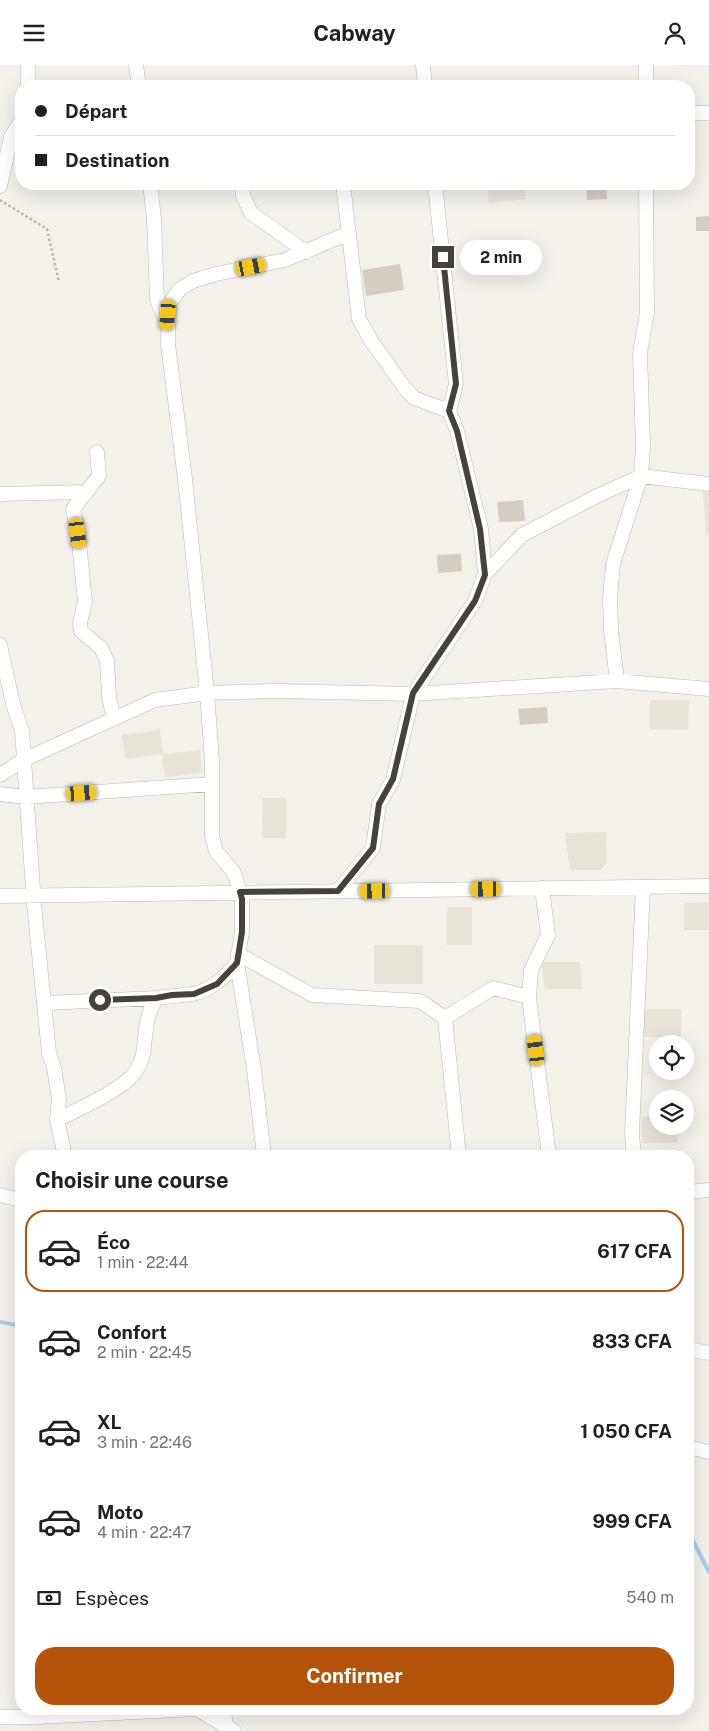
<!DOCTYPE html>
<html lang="fr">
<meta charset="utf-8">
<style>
body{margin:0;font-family:"Public Sans",sans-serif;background:#f2f2f2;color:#202124;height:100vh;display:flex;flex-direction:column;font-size:19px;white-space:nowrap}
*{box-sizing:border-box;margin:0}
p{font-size:16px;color:#757577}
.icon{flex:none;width:28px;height:28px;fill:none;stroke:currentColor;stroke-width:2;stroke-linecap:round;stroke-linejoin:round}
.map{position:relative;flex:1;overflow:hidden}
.sheet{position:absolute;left:15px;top:1085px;width:679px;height:565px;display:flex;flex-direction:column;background:#fff;border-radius:20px;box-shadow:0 5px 20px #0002}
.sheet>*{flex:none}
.top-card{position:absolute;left:15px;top:15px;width:680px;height:110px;border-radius:20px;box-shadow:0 5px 20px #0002;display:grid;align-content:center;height:110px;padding:0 20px;background:#fff}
.fabs{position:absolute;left:649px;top:970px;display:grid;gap:10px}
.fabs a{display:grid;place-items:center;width:45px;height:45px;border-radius:50%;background:#fff;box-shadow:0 5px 20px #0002;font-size:25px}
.end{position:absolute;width:22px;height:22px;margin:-11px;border:6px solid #464238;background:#fff;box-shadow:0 0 0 2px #fff}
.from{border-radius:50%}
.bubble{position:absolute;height:35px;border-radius:18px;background:#fff;box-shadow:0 5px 20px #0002;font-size:16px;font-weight:700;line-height:35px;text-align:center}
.car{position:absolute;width:15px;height:30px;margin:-15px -8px;border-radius:6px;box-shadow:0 0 4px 1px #0007;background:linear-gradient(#f5c518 24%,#345 0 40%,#f5c518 0 76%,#345 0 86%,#f5c518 0)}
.top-card b{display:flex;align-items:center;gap:18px;height:48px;font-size:19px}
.top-card b+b{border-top:1px solid #e0e0e0}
.top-card i{width:12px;height:12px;background:#202124}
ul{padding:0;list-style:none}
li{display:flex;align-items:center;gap:15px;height:82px;margin:0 10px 8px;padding:0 10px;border:2px solid transparent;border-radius:20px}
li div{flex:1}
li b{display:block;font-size:19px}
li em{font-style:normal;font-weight:700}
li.selected{border-color:#b45309}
li>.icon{width:45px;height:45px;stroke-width:1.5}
h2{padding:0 20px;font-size:22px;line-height:60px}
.pay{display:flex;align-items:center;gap:12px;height:55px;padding:0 20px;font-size:19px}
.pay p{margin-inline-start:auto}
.button{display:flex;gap:10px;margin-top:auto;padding:10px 20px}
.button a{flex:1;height:58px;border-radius:20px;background:#b45309;color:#fff;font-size:20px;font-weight:700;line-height:58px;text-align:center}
header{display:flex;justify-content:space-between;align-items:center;height:65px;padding:0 20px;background:#fff;font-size:22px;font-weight:700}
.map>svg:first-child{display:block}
</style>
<header><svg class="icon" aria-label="menu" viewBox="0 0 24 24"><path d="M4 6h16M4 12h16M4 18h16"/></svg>Cabway<svg class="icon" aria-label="person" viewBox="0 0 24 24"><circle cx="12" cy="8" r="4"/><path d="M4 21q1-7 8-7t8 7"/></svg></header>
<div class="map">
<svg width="709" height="1666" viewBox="0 0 709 1666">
<rect width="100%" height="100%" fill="#f3f1ea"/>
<path fill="#e7e3d8" d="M487,119H525L526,134L489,138Z
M703,427H709V469L706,468Z
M650,635H689L688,665L650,664Z
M160,665L163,689L200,685L202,708L165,712L162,689L125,694L122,670Z
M263,733H286V773H262Z
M606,767L607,798L601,805H570L565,768Z
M709,837V865H684V838Z
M447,842H472V880H447Z
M374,880H423V919H374Z
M541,897H580L582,924H545Z
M643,944H681V972H644Z
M642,1052H657L658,1061H678V1078H642Z"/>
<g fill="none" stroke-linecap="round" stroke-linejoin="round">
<path stroke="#accbea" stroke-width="4" d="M0,1257L21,1261
M688,1466L709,1507"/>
</g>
<path fill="#d4cec0" d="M586,119H606L607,134L587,135Z
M709,151V166H696V152Z
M400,199L404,225L366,231L362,205Z
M523,435L525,456L499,457L497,437Z
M461,489L462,506L438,508L437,490Z
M547,642L548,658L520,660L518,644Z"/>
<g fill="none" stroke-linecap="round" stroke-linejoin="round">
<defs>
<path id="street" d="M136,0L139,21
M423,0L425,21
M28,21V0
M646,21V0
M689,48H709
M150,119L154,154L157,235L166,256
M242,119L243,131L251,148L306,187
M343,119L359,254L372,277L404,322L414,333L449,346
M435,119L456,319L449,346L457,366L481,464L485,509
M0,121L11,72L21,56
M97,387L99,411L73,444L78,468L85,536L80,558L81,566L101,583L107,596L109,632L114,654
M0,429L86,427
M0,580L13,639L22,666L34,839L49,988L54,1003L59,1034L57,1055L65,1091
M617,616L611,565L610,534L613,499L641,411L643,382L640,288L647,247L646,119
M0,710L23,695L155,635L207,628L275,626L413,629L617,616L709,624
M0,729L26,732L212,719
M542,823L548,870L531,905L529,932L549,1091
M338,826L373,783L379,739L393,715L413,629L475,536L485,509L522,470L597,431L641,411L709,419
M0,831L709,821
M238,889L312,930L420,936L445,953L493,923L529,932
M44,938L157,933C168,931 180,931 192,929C211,926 225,912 237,898
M445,953L459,1091
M57,1055C80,1043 112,1030 131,1012C136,1008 142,995 143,989C146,970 145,949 157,933
M264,1091L254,1004L237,898L242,867V834L234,808L216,786L212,771V696L207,628L185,414L168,279L169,239L180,224L193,216L216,209L285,195L349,168
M634,1091L632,1069L643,822
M688,1127L709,1125
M0,1130L21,1135
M688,1284L709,1288
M688,1382L709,1387
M197,1644L234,1666
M224,1644L226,1666
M0,1652H36L197,1644"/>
</defs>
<use href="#street" stroke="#beb9ad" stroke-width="15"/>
<path stroke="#beb69f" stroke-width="2.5" stroke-dasharray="2.5 2.5" stroke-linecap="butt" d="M0,135L47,164L59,217"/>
<use href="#street" stroke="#fff" stroke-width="14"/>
</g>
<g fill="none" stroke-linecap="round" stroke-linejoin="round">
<path stroke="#464238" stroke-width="6" d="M100,935L156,933L172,930L194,929L217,919L237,898L242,867V834L240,827L338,826L373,783L379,739L393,714L413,628L475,536L485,510L480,464L457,366L449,346L456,319L443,192"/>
</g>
</svg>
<div class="fabs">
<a><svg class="icon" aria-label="locate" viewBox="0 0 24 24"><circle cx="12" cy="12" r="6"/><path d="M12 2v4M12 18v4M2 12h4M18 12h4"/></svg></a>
<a><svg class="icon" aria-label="layers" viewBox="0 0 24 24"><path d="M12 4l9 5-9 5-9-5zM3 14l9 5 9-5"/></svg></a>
</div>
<i class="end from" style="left:100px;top:935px"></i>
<i class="end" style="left:443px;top:192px"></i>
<div class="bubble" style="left:460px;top:175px;width:82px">2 min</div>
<i class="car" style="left:251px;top:202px;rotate:79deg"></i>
<i class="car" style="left:168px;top:250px;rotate:184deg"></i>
<i class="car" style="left:78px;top:468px;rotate:173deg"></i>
<i class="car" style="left:82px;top:728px;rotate:86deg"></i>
<i class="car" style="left:486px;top:824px;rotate:269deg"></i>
<i class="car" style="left:375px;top:826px;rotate:269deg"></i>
<i class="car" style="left:536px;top:985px;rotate:353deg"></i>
<div class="top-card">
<b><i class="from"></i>Départ</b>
<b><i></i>Destination</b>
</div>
<section class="sheet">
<h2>Choisir une course</h2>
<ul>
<li class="selected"><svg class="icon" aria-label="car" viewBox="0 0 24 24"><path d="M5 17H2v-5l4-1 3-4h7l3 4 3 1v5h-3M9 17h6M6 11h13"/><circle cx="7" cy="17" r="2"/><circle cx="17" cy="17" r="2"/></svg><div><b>Éco</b><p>1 min · 22:44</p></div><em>617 CFA</em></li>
<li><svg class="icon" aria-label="car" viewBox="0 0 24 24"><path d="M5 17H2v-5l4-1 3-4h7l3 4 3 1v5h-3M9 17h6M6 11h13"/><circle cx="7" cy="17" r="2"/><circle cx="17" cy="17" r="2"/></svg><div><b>Confort</b><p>2 min · 22:45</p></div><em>833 CFA</em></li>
<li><svg class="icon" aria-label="car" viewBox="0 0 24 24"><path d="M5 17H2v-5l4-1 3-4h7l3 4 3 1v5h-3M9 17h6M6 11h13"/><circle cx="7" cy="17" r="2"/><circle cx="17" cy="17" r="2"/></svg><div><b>XL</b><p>3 min · 22:46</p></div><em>1 050 CFA</em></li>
<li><svg class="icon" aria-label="car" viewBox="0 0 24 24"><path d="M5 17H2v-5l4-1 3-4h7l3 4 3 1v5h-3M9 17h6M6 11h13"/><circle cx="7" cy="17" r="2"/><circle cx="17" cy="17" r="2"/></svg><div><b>Moto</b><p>4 min · 22:47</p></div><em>999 CFA</em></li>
</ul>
<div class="pay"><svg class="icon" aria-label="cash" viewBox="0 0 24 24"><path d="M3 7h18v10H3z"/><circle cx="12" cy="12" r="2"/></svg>Espèces<p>540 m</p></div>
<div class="button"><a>Confirmer</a></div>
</section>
</div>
